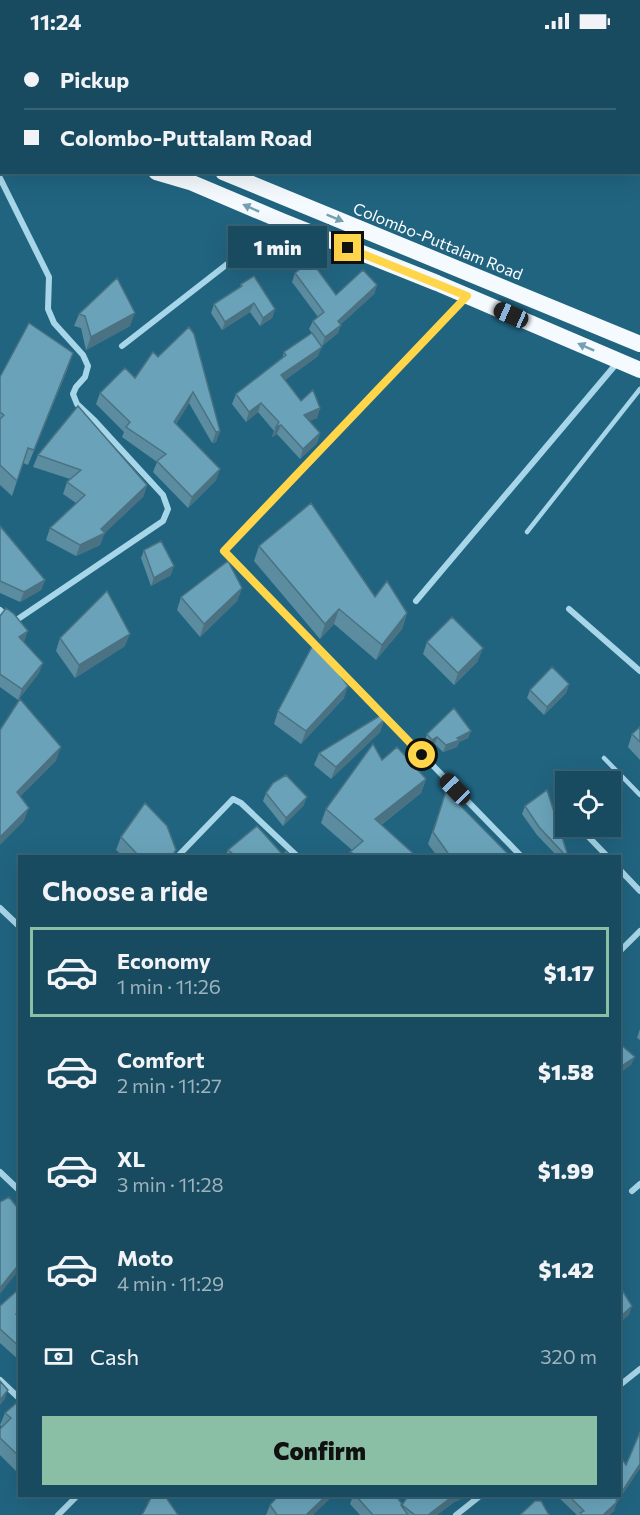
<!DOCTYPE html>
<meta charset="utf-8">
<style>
body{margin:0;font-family:Commissioner,sans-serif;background:#225266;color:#f1f3f6;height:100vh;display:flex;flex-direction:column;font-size:22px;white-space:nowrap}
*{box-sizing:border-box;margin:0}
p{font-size:20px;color:#9fb3bd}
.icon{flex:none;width:33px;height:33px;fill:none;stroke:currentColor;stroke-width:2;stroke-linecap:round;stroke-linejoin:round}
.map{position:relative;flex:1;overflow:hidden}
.drawer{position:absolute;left:18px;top:813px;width:603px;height:642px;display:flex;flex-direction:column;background:#194b60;border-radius:0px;box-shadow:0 6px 24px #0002,0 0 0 2px #376375}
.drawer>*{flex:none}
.banner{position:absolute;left:0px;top:0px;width:640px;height:132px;box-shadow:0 6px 24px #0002,0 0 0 2px #376375;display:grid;align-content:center;height:132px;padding:0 24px;background:#194b60}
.fabs{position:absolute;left:555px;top:729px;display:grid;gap:12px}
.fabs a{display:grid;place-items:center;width:66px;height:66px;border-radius:0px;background:#194b60;box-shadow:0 6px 24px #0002,0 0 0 2px #376375;font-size:30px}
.end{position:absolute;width:27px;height:27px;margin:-14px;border:8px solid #ffd54a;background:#111;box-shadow:0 0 0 3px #111}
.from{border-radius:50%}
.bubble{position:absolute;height:42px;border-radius:0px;background:#194b60;box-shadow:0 6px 24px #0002,0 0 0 2px #376375;font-size:20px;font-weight:800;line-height:42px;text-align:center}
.car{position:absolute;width:18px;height:36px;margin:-18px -9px;border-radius:8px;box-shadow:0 0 4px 2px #0007;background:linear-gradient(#222 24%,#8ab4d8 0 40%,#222 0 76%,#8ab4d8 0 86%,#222 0)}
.banner b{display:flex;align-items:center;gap:21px;height:57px;font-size:22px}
.banner b+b{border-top:2px solid #376375}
.banner i{width:15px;height:15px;background:#f1f3f6}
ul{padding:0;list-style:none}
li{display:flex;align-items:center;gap:18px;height:90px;margin:0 12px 9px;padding:0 12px;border:3px solid transparent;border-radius:0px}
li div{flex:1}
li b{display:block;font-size:22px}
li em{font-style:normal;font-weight:800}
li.on{border-color:#8abfa5}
li>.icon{width:54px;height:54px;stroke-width:1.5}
h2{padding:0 24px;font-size:27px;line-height:72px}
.pay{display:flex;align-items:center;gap:15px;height:66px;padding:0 24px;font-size:22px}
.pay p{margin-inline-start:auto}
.cta{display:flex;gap:12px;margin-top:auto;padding:12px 24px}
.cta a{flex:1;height:69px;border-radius:0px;background:#8abfa5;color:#111;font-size:24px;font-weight:800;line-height:69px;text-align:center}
.status{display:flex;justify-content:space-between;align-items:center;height:42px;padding:0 30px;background:#194b60;direction:ltr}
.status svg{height:16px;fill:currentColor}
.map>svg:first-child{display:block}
</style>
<div class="status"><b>11:24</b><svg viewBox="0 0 49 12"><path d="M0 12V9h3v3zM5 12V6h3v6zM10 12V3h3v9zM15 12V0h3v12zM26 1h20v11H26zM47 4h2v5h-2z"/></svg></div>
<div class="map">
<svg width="640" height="1473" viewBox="0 0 640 1473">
<rect width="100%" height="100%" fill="#216480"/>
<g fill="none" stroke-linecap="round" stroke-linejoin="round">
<path stroke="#a6d6e8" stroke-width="4.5" d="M35,0L37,2
M527,490L640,347
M604,716L640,753"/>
<path stroke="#a6d6e8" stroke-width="6" d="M355,2L357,0
M0,136L49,235L48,267L54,281L83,313L88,324L85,335L76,345L73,352L77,362L95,379L163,453L168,467L163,479L18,577L11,578L0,568
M465,256L224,509L521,814
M122,304L280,181
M416,559L617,321
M569,567L640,629
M561,767L566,772
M578,784L607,814
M178,814L233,757L241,761L297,814
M620,828L640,849
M0,866L20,885
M620,909L640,889
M0,1130L20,1149
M632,1149L640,1142
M0,1338L20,1357
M620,1343L640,1327
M58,1473L77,1454
M456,1473L480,1454"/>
<path stroke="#f4fafe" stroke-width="16" d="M0,71H2
M0,93H2
M156,130L190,140L282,179L437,241L640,328
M223,130L640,302"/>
</g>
<path fill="#5b8c9f" d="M295,231L336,253L377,243L374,252L341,282L338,291L322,304L309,287L313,279L318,275L292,240Z
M241,242L275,267L272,276L260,284L250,270L222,288L211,271L214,262L240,245Z
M79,272L130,284L86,308L81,286L74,284Z
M189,285L220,389L216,400L212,401L189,361L176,382L220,427L216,438L188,466L153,430L157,420L122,395L124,390L96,362L100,351L135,336Z
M284,310L318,314L285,338L301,359L320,366L317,376L309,379L320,391L317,401L300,417L277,392L272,395L274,389L258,370L246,380L232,362L236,352L282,317Z
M68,326L28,423L23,421L12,454L0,443V335Z
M38,413L147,443L143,455L104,491L100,503L76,514L46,498L50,486L76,461L63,452L67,440L70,437L33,425Z
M0,484L45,538L41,548L20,560L0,551Z
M259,504L375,555L407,571L402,587L376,618L334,582L320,597L254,519Z
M144,508L171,533L151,544L141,516Z
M242,546L237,559L200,595L177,568L181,555Z
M0,574L24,600L39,631L18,658L0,645Z
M60,596L125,604L75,636L56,609Z
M427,600L478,619L454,643L423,612Z
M569,642L566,651L544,673L527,656L530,648Z
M344,656L301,702L274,682L278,669Z
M384,678L380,690L331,737L314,723L319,711Z
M640,685V718L628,705L632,692Z
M471,689L468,696L459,700L457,705L443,710L435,702L430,705L425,699L427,692Z
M382,718L426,737L421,751L381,783L416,814H348L350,810L352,808L321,781L326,767Z
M266,751L304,763L283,784L263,759Z
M442,762L510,814H437L428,802Z
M525,764L568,814H557L537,793L522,772Z
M121,795L174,814H123L116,808Z
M228,808L283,813L291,814H225Z
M640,987V998L637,996Z
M20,1246V1319L0,1301V1264Z
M20,1358L19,1432L0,1413V1387L2,1385L0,1383L5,1371Z
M640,1390V1426L616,1462L614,1469L609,1473H577L557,1454H620L626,1423Z
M353,1454H396L402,1465L408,1454H468L454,1460L437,1473H360L350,1462Z
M270,1463L313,1473H266Z"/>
<path fill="#4a7282" d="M377,243L374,252L338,285L341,283L338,291L322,304L325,295L338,279Z
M254,261L250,270L222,288L225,280Z
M275,267L272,276L260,284L263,276Z
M135,271L130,284L86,308L91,295Z
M322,305L318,314L278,343L281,333Z
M73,311L68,326L28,423L34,408Z
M193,350L189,361L170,391L174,380Z
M261,361L258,370L246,380L249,370Z
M320,366L317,376L300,383L304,373Z
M281,383L277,392L272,395L276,385Z
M220,389L216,400L212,401L216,390Z
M320,391L317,401L300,417L303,407Z
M220,427L216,438L188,466L192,455Z
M147,443L143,455L104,492L105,491L100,503L76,514L80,503L101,487Z
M174,524L171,533L151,544L154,536Z
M45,538L41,548L20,560L24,550Z
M242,546L237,559L200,595L204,582Z
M339,567L334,582L320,597L325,582Z
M407,571L402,587L376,618L382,603Z
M28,589L24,600L19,595Z
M130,592L125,604L75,636L79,623Z
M483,606L478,619L454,643L458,631Z
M43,621L39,631L18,658L22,647Z
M569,642L566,651L544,673L547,665Z
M348,644L344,656L301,702L306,689Z
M384,678L380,690L331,737L336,725Z
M471,689L468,696L459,700L457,705L443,710L446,703L457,696Z
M437,695L435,702L430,705L432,698Z
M61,705L56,719L12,763L17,750Z
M426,737L421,751L370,791L375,777Z
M307,755L304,763L283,784L286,776Z
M29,766L24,779L0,803V795Z
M635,1015L631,1023L620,1031V1025Z
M20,1221V1227L0,1252V1246Z
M632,1264L629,1273L620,1281V1275Z
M8,1348L5,1357L0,1363V1358Z
M640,1422V1426L616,1462L614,1469L609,1473H603L616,1459Z
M326,1454H333L313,1473H307Z
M453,1454H468L454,1460L437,1473H428Z"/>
<path fill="#6aa3b9" stroke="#4a7282" stroke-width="1.5" d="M311,219L336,253L363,228L377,243L338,279L341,283L325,295L313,279L324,270L295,231Z
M254,234L275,267L263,276L254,261L225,280L214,262L242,244L241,242Z
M117,236L135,271L91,295L85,274L79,272Z
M29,281L73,311L34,408L28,406L17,439L0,423V377L4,373L0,370V335Z
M189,285L194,292L220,389L216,390L193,350L174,380L220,427L192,455L157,419L166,412L126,385L130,380L100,351L125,326L135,336L153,310L158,315Z
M312,291L322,305L281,333L301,359L313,348L320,366L304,373L320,391L303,407L281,383L276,385L279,380L261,361L249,370L236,352L286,313L284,310Z
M78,364L147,443L101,487L105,491L80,503L50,486L85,453L67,440L81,428L38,413Z
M311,461L375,555L387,539L407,571L382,603L339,567L325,582L259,504Z
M0,484L45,538L24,550L0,539Z
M161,499L174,524L154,536L144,508Z
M228,519L242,546L204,582L181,555Z
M107,549L130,592L79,623L60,596Z
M6,566L14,572L28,589L19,595L43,621L22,647L0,632V574Z
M452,575L483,606L458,631L427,600Z
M315,599L348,644L306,689L278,669Z
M552,625L569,642L547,665L530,648Z
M20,657L61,705L17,750L29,766L0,795V688Z
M454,666L471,689L457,696L460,698L446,703L437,695L432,698L427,692Z
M381,673L384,678L336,725L319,711Z
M640,685V700L632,692Z
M373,702L382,718L397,705L426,737L375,777L416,814H358L350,810L363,799L326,767Z
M286,733L307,755L286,776L266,751L273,741Z
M547,748L568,814H566L539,785L525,764Z
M446,749L510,814H450L433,790Z
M145,761L167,784L176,808L172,814H139L121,795Z
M257,784L283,813L286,809L291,814H236L228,808Z
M620,1002L635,1015L620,1025Z
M9,1155L20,1169V1221L0,1246V1160Z
M620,1245L632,1264L620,1275Z
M20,1246V1268L16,1272L20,1273V1305L0,1287V1264Z
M0,1339L8,1348L0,1358Z
M20,1358V1415L0,1396V1387L11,1376L5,1371Z
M640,1390V1422L616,1459L617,1460L603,1473H582L580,1471L584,1469L569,1454H620V1414L626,1423Z
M152,1454H165L178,1473H142Z
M278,1454H326L307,1472L308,1473H277L270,1463Z
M356,1454H396L402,1462L401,1463L408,1473H373Z
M408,1454H453L428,1473H415L402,1463Z
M535,1459H541L549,1473H520Z"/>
<defs><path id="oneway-solid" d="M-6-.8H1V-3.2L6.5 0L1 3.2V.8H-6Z" transform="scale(1.5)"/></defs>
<g fill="#75a0b2">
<use href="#oneway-solid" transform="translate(251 166) rotate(-156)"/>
<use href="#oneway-solid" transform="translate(335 176) rotate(22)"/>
<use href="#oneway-solid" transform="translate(586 305) rotate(-156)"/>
</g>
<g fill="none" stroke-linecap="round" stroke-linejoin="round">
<path stroke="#ffd54a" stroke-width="8" d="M348,206L467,254L224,509L422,713"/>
</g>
<g text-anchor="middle" stroke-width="6" stroke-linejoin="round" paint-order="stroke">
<g font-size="16" fill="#fff" stroke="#216480">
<text transform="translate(438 199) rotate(22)" y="6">Colombo-Puttalam Road</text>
</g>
</g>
</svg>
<div class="fabs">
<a><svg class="icon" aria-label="locate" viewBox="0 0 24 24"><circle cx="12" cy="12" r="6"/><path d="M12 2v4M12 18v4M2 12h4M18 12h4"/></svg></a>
</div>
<i class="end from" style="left:422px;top:713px"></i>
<i class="end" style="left:348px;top:206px"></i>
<div class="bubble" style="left:228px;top:184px;width:99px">1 min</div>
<i class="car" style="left:511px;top:273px;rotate:294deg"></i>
<i class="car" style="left:455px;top:747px;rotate:316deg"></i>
<div class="banner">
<b><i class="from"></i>Pickup</b>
<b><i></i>Colombo-Puttalam Road</b>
</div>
<section class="drawer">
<h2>Choose a ride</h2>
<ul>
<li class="on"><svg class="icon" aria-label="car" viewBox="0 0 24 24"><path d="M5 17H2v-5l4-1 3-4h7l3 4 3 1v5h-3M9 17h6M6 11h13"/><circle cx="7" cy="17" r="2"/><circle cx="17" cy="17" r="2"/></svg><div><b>Economy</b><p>1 min · 11:26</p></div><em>$1.17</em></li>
<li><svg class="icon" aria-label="car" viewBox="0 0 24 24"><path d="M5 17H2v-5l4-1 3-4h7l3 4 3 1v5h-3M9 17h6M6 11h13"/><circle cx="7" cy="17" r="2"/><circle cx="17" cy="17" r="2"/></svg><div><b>Comfort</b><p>2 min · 11:27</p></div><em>$1.58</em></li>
<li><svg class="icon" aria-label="car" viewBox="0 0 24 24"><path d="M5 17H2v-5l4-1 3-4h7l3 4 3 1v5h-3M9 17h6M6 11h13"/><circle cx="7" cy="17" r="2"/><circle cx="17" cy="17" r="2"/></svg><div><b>XL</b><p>3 min · 11:28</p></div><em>$1.99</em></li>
<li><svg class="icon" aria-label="car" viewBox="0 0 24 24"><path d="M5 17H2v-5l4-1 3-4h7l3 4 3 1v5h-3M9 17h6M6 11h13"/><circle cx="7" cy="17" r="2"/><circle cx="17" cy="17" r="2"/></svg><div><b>Moto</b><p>4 min · 11:29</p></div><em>$1.42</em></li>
</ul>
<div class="pay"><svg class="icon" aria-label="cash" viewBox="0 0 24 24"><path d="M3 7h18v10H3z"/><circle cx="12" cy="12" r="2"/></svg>Cash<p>320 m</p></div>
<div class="cta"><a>Confirm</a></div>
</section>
</div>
